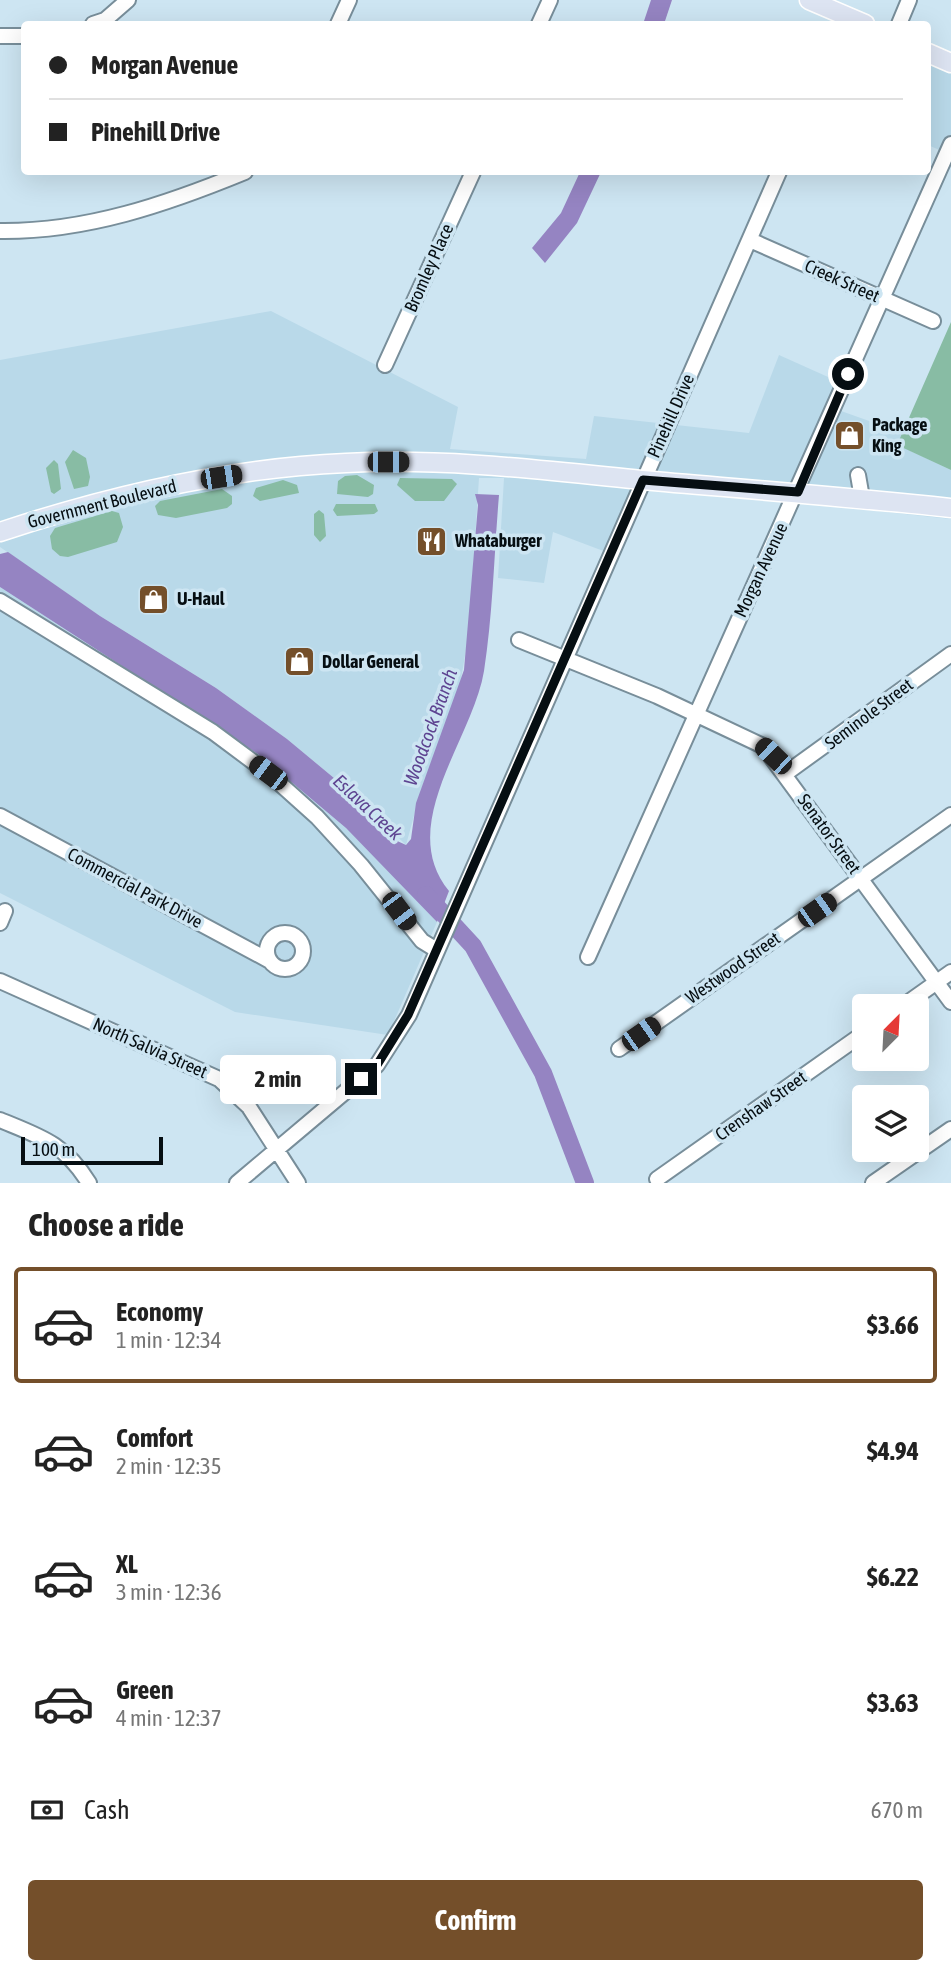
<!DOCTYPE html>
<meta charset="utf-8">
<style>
body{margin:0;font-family:"Asap Condensed",sans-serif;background:#f6f6f6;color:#222;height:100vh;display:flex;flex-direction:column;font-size:26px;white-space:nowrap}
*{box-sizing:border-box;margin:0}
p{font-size:23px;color:#767676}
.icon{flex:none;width:38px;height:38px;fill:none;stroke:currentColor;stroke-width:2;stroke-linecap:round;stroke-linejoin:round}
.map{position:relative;height:1183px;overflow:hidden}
.side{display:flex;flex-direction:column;background:#fff;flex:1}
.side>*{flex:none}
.banner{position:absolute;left:21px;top:21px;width:910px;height:154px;border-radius:7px;box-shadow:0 7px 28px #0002;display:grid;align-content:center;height:154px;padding:0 28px;background:#fff}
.needle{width:46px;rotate:24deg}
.controls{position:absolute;left:852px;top:994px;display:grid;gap:14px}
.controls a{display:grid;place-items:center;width:77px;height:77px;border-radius:7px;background:#fff;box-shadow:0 7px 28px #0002;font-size:35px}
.scale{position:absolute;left:21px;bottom:18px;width:142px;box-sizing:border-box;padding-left:7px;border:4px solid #060e12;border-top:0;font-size:19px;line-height:24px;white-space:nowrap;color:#060e12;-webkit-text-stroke:5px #cde5f2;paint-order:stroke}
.end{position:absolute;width:32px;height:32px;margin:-16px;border:9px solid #060e12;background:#fff;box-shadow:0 0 0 4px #fff}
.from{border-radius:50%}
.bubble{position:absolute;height:49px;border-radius:7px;background:#fff;box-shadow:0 7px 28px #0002;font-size:23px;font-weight:700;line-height:49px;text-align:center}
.car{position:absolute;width:21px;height:42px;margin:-21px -10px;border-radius:9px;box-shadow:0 0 5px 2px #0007;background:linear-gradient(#222 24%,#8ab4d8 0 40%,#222 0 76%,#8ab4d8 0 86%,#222 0)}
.banner b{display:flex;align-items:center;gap:24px;height:66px;font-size:26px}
.banner b+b{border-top:2px solid #e0e0e0}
.banner i{width:18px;height:18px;background:#222}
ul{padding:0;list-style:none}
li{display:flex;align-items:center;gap:21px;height:116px;margin:0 14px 10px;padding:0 14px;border:4px solid transparent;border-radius:7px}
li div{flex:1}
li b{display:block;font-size:26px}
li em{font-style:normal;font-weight:700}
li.active{border-color:#744f2a}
li>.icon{width:63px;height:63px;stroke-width:1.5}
h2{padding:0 28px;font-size:32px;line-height:84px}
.pay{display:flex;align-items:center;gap:18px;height:77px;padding:0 28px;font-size:26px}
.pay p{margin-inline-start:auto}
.action{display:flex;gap:14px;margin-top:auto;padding:14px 28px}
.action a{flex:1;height:80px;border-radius:7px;background:#744f2a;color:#fff;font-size:28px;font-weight:700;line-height:80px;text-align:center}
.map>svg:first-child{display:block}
</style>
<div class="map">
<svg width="951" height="1183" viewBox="0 0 951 1183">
<rect width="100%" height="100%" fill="#cde5f2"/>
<path fill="#b9d9e9" d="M928,45L951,55V155L928,145Z
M271,311L458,407L450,449L586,459L594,416L749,433L779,355L837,381L827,406L903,433L898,445L951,470V519L645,486L614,555L553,532L544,583L498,578L504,478H479L469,632L460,685L421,790L406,845L346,788L287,739L216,688L100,616L0,547V360Z
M0,587L258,754L346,828L427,910L437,922L388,1035L235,1012L0,893Z"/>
<path fill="#88bca4" d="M951,322V470L897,445Z
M73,450L86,458L90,477L88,486L74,489L65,462Z
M54,460L58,464L61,489L54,494L51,492L46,468Z
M357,475L374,485L373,494L368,497L337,494L338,481L345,476Z
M400,478L452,479L457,484L444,501H415L397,485Z
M283,480L297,485L299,493L260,501L253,496L256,488Z
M222,489L232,496V504L227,508L176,518L158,515L155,506L160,501Z
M336,504H375L378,511L374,514L337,516L333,510Z
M319,510L324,514L326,536L320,542L314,535V514Z
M112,511L119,513L123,527L117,542L68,557L60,556L52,549L50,536L55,528Z"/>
<path fill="#9584c2" d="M651,0H672L664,24H643Z
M580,172H601L577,223L545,263L532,248L561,213Z
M475,494L499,495C494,554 493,613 484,671C473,739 395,825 449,891L437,922L346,828L258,754L0,587V554L8,552L100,616L216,688L287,739L346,788L395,840L406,845L411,839L416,803L464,670L478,505Z"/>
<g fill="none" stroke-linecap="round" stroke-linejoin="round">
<path stroke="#9584c2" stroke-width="18" d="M426,895L473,946L543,1073L585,1183"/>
<defs>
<path id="minor" d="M93,24L105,20L128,0
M338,24L349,0
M539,24L550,0
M899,24L909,0
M0,36H24
M0,231C86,232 167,204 245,172
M750,240L933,321
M385,365L473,172
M858,475L862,498
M0,601L213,732L268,773L317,817L361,865L422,941L435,949
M519,640L657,696L763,746L951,1002
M785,774L951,654
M0,816L270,961
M0,923L5,911
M267 951a18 18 0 1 1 36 0a18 18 0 1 1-36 0Z
M588,957L951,144
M0,981L219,1079L249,1107L298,1183
M903,1006L951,972
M619,1049L951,815
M0,1120C41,1137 64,1143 89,1183
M657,1179L864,1033
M237,1183L377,1065L409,1015L779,172
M873,1183L951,1129"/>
<path id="major" d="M809,0L865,24
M928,53L951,63
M0,532C111,495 229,468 346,463C445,458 542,470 641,480C744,489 848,497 951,508"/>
</defs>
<use href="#minor" stroke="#788e9a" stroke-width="18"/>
<use href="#major" stroke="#fff" stroke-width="21"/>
<use href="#minor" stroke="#fff" stroke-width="14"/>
<use href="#major" stroke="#dde4f2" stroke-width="18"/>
</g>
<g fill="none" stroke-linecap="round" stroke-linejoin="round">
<path stroke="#060e12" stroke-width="9" d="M361,1079L377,1065L408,1015L643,480L798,492L848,374"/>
</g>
<defs>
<symbol id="shop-square" viewBox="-11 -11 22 22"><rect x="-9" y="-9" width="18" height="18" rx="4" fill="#744f2a" stroke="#cde5f2"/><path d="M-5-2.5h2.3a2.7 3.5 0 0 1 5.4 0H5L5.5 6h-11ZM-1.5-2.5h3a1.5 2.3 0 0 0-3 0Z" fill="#fff"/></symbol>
<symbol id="restaurant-square" viewBox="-11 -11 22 22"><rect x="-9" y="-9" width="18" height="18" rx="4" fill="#744f2a" stroke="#cde5f2"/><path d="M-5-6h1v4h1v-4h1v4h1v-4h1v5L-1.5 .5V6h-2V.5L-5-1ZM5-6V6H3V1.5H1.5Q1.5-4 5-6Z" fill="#fff"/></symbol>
</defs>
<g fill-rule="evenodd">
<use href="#shop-square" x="832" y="418" width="35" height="35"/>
<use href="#restaurant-square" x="414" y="524" width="35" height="35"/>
<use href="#shop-square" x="136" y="582" width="35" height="35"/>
<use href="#shop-square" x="282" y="644" width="35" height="35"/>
</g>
<g text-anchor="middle" stroke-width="7" stroke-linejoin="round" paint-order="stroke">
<g font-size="18" fill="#060e12" stroke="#cde5f2">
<text transform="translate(429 268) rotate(-66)" y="6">Bromley Place</text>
<text transform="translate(842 281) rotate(24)" y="6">Creek Street</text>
<text transform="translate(671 416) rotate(-66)" y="6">Pinehill Drive</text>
<text transform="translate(102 504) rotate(-14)" y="6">Government Boulevard</text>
<text transform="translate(761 570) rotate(-65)" y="6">Morgan Avenue</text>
<text transform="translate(869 714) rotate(-37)" y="6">Seminole Street</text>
<text transform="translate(829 834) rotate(54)" y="6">Senator Street</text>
<text transform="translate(135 888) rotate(28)" y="6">Commercial Park Drive</text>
<text transform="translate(733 968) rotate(-35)" y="6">Westwood Street</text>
<text transform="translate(150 1048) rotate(24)" y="6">North Salvia Street</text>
<text transform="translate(761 1106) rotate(-35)" y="6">Crenshaw Street</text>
</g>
<g font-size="18" font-weight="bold" fill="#060e12" stroke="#cde5f2" text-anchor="start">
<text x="872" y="431">Package<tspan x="872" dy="21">King</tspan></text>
<text x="455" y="547">Whataburger</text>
<text x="177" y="605">U-Haul</text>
<text x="322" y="668">Dollar General</text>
</g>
<g font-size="19" font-style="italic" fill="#5e4491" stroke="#cde5f2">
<text transform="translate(430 727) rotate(-70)" y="7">Woodcock Branch</text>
<text transform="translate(368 807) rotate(43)" y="7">Eslava Creek</text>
</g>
</g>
</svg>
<div class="controls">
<a><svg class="needle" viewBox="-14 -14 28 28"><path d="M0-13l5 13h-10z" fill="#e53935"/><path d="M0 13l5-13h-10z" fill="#767676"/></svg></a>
<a><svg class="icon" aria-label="layers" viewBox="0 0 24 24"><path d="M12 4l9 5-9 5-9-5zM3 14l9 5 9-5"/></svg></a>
</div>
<div class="scale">100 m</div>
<i class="end from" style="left:848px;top:374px"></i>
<i class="end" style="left:361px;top:1079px"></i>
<div class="bubble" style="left:220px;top:1055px;width:116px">2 min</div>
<i class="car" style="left:388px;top:462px;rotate:90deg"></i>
<i class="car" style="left:221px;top:477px;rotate:81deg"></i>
<i class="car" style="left:773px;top:756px;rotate:314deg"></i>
<i class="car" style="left:268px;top:773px;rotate:307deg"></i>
<i class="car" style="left:817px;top:910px;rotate:55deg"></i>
<i class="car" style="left:399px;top:911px;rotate:143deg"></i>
<i class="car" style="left:641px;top:1034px;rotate:55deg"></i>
<div class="banner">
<b><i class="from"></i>Morgan Avenue</b>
<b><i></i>Pinehill Drive</b>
</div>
</div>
<section class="side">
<h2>Choose a ride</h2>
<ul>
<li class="active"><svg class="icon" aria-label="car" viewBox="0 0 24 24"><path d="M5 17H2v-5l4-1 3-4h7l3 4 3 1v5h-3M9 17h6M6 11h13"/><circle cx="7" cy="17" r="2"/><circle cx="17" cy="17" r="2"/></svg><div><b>Economy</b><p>1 min · 12:34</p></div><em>$3.66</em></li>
<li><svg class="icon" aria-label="car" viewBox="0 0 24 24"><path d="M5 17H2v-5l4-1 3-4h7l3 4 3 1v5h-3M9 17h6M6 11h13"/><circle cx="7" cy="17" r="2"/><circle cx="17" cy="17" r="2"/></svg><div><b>Comfort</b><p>2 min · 12:35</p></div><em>$4.94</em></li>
<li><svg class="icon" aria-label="car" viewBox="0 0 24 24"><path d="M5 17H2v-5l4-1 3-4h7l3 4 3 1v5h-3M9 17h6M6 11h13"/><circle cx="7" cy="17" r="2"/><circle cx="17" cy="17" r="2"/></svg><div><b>XL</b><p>3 min · 12:36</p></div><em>$6.22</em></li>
<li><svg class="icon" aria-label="car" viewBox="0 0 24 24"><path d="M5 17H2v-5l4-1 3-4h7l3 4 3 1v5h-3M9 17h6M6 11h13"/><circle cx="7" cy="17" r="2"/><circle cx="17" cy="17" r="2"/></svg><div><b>Green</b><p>4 min · 12:37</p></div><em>$3.63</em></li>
</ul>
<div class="pay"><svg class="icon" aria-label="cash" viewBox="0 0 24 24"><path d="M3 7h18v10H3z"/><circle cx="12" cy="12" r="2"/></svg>Cash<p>670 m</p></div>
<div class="action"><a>Confirm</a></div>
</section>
